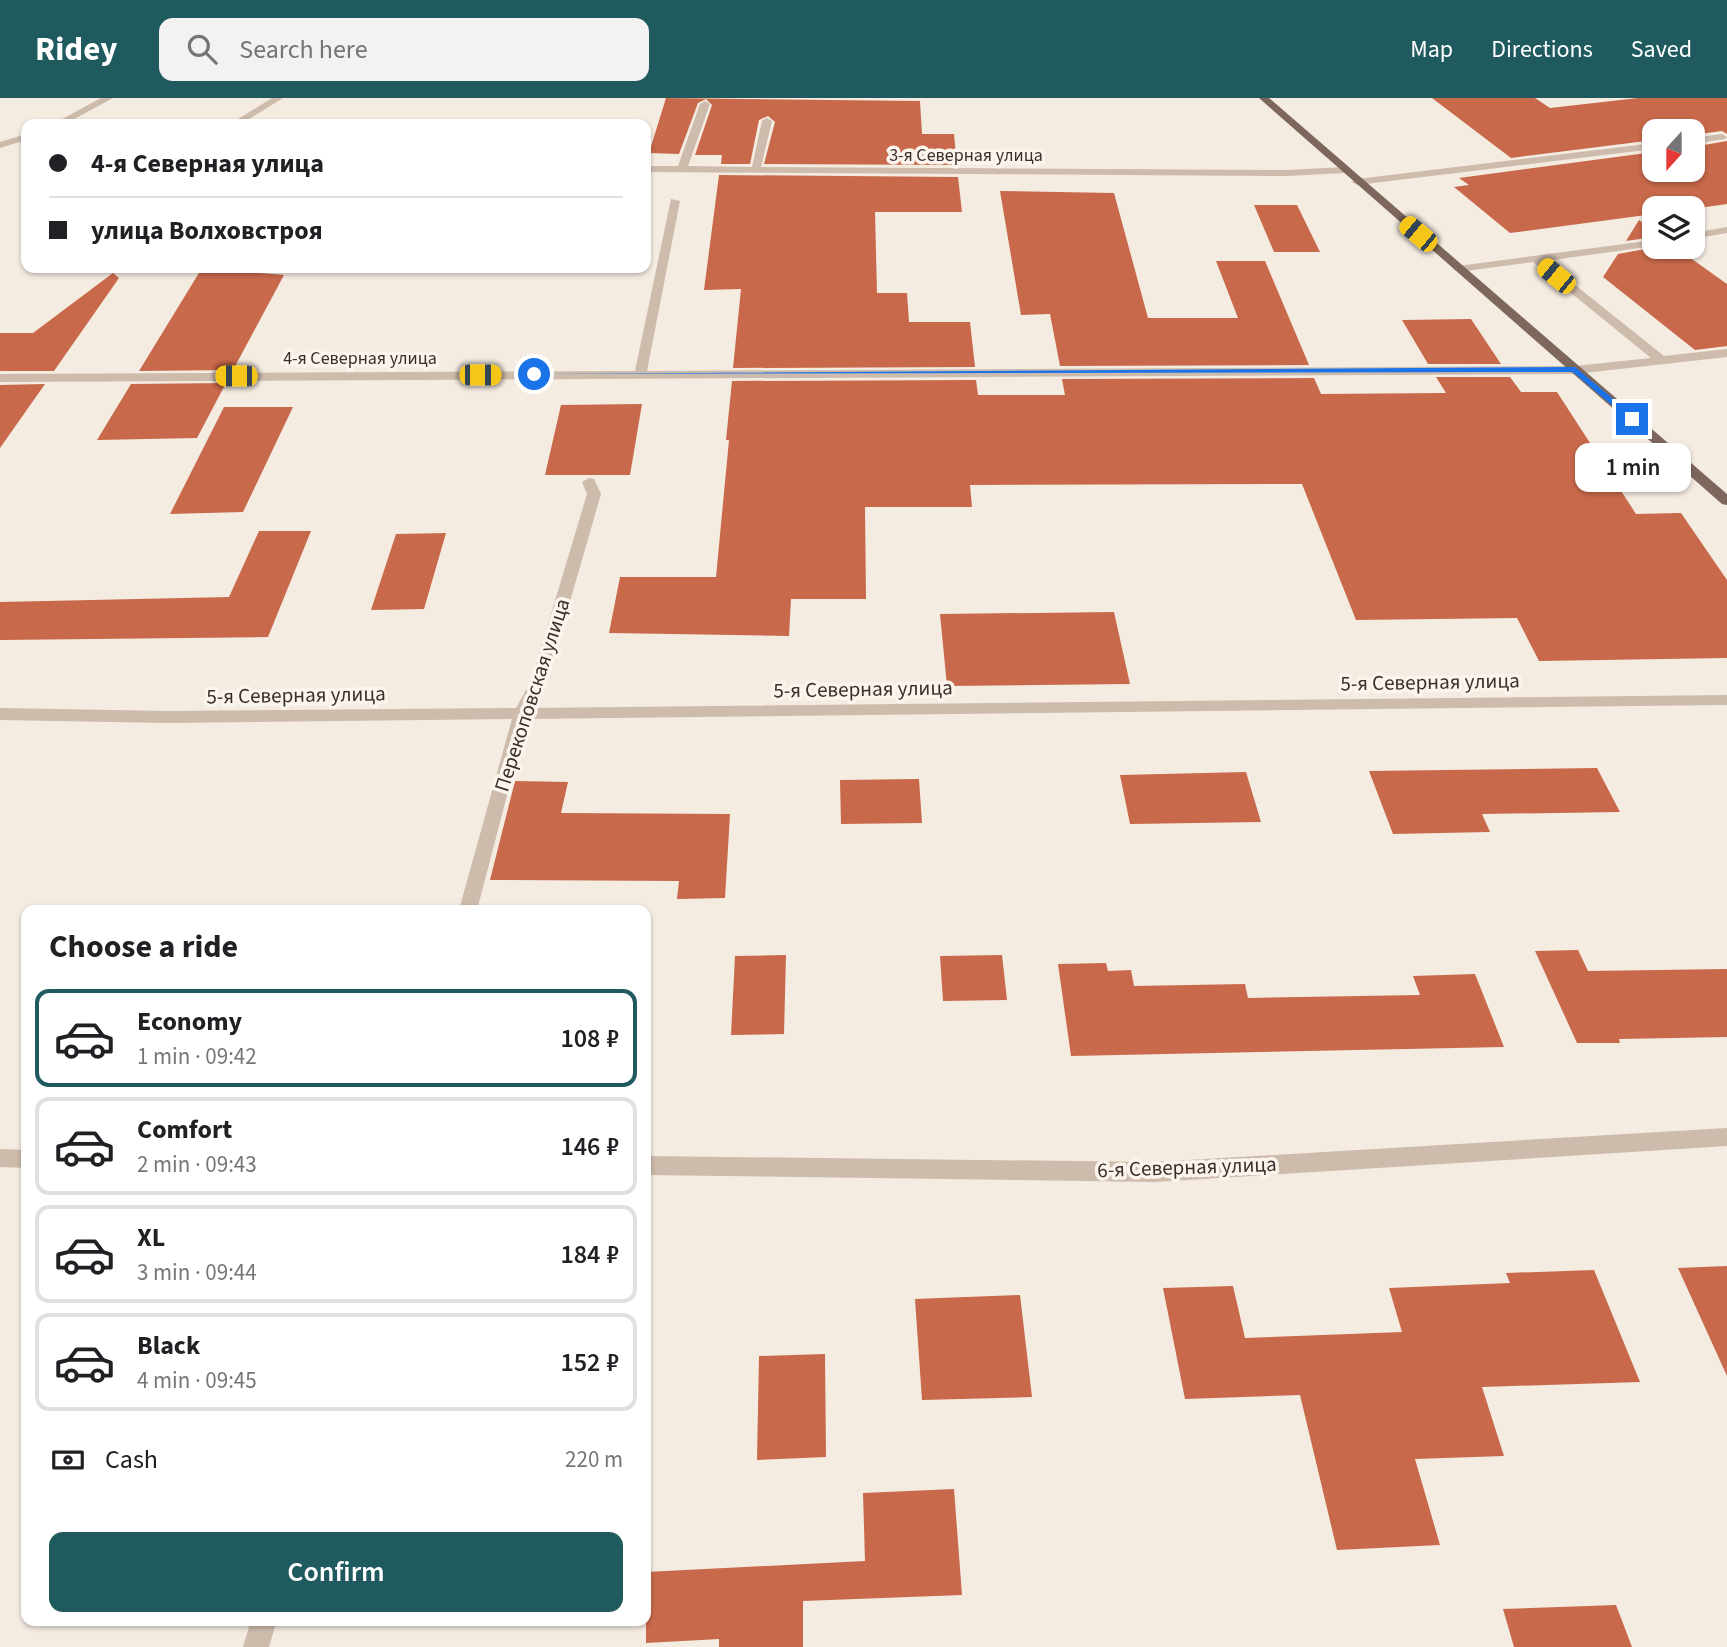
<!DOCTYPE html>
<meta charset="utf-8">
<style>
body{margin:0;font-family:"Source Sans 3",sans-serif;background:#f2f2f2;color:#202124;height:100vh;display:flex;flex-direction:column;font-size:26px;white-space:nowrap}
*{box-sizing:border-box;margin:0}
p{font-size:23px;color:#757577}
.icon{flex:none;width:38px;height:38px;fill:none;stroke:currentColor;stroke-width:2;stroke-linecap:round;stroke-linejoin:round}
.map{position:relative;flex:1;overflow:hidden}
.sheet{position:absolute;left:21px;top:807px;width:630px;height:721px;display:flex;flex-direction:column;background:#fff;border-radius:14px;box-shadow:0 2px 5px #0004}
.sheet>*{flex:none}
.top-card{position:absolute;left:21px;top:21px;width:630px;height:154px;border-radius:14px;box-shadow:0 2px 5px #0004;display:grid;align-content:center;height:154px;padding:0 28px;background:#fff}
.needle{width:46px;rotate:201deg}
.fabs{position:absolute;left:1642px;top:21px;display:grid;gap:14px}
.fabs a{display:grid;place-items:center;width:63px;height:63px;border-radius:14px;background:#fff;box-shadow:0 2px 5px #0004;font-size:35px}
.end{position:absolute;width:32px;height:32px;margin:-16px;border:9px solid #1a73e8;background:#fff;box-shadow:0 0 0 4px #fff}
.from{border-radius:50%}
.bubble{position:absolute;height:49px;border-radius:14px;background:#fff;box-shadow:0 2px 5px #0004;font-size:23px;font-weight:600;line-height:49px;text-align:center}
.car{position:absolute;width:21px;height:42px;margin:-21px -10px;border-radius:9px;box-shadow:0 0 5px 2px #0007;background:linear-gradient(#f5c518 24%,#345 0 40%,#f5c518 0 76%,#345 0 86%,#f5c518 0)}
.top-card b{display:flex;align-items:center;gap:24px;height:66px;font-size:26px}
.top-card b+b{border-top:2px solid #e0e0e0}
.top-card i{width:18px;height:18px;background:#202124}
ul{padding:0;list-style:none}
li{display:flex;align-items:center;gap:21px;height:98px;margin:0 14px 10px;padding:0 14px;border:4px solid #e0e0e0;border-radius:14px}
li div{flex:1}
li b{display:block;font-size:26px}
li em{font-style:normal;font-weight:600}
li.current{border-color:#1f5a5e}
li>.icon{width:63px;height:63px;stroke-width:1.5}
h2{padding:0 28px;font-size:32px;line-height:84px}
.pay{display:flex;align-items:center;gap:18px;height:77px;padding:0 28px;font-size:26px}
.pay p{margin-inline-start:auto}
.action{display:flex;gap:14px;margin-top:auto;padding:14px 28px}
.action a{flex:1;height:80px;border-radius:14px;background:#1f5a5e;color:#fff;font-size:28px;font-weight:600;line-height:80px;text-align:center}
header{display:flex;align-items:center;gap:42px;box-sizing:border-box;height:98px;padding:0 35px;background:#1f5a5e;color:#fff}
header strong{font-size:33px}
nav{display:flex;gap:38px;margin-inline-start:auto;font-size:24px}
.search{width:490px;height:63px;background:#f2f2f2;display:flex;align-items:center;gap:18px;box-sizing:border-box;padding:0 24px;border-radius:14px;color:#757577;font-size:26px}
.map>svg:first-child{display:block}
</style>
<header>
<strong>Ridey</strong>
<div class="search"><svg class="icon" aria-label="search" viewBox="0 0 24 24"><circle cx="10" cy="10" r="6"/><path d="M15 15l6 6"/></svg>Search here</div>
<nav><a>Map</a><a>Directions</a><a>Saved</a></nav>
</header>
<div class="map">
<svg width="1727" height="1549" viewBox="0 0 1727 1549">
<rect width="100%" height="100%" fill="#f4ebe1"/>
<path fill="#c8694b" d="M666,0L920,3L922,36H954L957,67L764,66L775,24L768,18L759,22L750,66H721L722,57H695L712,7L706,1L698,5L679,56L649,55Z
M1432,0H1535L1550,10L1638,0H1727V36L1722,33L1692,37V33H1654V42L1511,60Z
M1727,43V106L1692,111L1654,110V116L1510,135L1454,89L1469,87L1459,80L1654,54V72H1692V49Z
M719,77L958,79L962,114H875L877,195H907L909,224H970L975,269L733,270L741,191L704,192Z
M1000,93L1114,95L1148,220H1238L1216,163H1265L1309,267L1060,268L1050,216L1021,217Z
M1254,107H1297L1320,154H1274Z
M1639,122L1654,133V139L1626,143Z
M1656,149H1675L1727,186V248L1695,252L1603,179L1618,156Z
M202,170L284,177L233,272L139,273Z
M113,175L119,180L54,273H0V235H33Z
M1471,221L1501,266H1428L1402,222Z
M1436,279H1510L1521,294H1557L1636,416L1681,415L1727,482V560L1539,563L1517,520L1356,522L1302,386L970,387L972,409H865L866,501H791L789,538L609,535L620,479H716L729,342H726L732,283L976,282L978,297H1065L1062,281L1314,280L1321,296L1446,295Z
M226,285L197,340L97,342L131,286Z
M45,286L0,350V287Z
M642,306L630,377H545L561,307Z
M224,309H293L243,414L170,416Z
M259,433H311L268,539L0,542V504L229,499Z
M446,435L424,511L371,512L396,436Z
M1114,514L1130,586L947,588L940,516Z
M1597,670L1620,714L1482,716L1490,734L1393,736L1369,673Z
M1246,674L1261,724L1130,726L1120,677Z
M919,681L922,725L841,726L840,682Z
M515,683L568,684L561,715L730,716L725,800L677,801L679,783L490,782Z
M1578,852L1588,873L1727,871V939L1619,941L1620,945H1577L1535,853Z
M786,857L784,936L731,937L735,858Z
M1002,857L1007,902L943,903L940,858Z
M1106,865L1108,873L1131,872L1134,888L1245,886L1248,900L1420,897L1413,878L1475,876L1504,949L1071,958L1058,866Z
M1727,1168V1278L1678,1170Z
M1594,1172L1640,1284L1482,1289L1504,1358L1415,1361L1440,1447L1337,1452L1300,1297L1185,1301L1163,1190L1233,1188L1245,1240L1402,1234L1389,1190L1510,1185L1506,1175Z
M1020,1197L1032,1299L922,1302L915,1201Z
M825,1256L826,1359L757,1362L759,1258Z
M954,1391L962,1497L803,1503V1549H719V1541L646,1545V1474L865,1463L863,1395Z
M1616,1507L1632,1549H1514L1503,1511Z"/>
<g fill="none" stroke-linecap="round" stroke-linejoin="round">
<path fill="#cdbbac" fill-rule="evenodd" d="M101,0H113L65,26H53Z
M272,0H283L241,26H230Z
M705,3L710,6L688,68L752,69L762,23L767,20L772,23L761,69L1287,72L1344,69L1349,72L1344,75L1287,78L646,74V68H678L700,6Z
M26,36V42L0,50V44Z
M1722,36L1727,39L1725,41L1692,46V40Z
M1654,45V51L1357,87L1352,84L1357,81Z
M671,101L680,103L647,273L1575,268L1651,260L1533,164L1458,174L1453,171L1458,168L1654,142V148L1545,163L1664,258L1727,251V259L1575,276L0,284V276L635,273Z
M1727,129V135L1692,141V135Z
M589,380L594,381L601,396L547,583L532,610L1727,597V607L527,621L477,812H459L512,621L168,625L0,622V610L168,613L516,610L531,583L587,396L582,384Z
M1727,1030V1048L1155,1084L646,1077V1058L1155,1064Z
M0,1051L26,1052V1070L0,1069Z
M251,1522H277L269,1549H243Z"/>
<path fill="#7d675c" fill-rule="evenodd" d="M1259,0H1269L1727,396V407L1722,406Z"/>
</g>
<path fill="#1a73e8" d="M1575,269L1635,319V322H1629L1573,274L531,276Z"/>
<g text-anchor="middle" stroke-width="7" stroke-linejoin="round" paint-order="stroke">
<g font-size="18" fill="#3b302b" stroke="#fbf5ee">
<text x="966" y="63">3-я Северная улица</text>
<text x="360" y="266">4-я Северная улица</text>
</g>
<g font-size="21" fill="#3b302b" stroke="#fbf5ee">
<text transform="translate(1430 584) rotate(-1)" y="7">5-я Северная улица</text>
<text transform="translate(863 591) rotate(-1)" y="7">5-я Северная улица</text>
<text transform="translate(296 597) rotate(-1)" y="7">5-я Северная улица</text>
<text transform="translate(532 597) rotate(-72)" y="7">Перекоповская улица</text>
<text transform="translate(1187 1069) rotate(-2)" y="7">6-я Северная улица</text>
</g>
</g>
</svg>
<div class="fabs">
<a><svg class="needle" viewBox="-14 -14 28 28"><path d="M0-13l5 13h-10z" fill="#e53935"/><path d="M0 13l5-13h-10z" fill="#757577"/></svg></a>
<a><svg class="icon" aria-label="layers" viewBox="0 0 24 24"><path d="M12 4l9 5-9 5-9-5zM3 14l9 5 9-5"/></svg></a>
</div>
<i class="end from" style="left:534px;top:276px"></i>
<i class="end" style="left:1632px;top:321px"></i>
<div class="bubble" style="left:1575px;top:345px;width:116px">1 min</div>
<i class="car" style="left:1418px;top:136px;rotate:310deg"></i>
<i class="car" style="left:1556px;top:178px;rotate:309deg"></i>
<i class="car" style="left:480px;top:277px;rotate:90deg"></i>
<i class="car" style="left:236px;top:278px;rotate:270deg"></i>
<div class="top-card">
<b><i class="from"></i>4-я Северная улица</b>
<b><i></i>улица Волховстроя</b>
</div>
<section class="sheet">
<h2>Choose a ride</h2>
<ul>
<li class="current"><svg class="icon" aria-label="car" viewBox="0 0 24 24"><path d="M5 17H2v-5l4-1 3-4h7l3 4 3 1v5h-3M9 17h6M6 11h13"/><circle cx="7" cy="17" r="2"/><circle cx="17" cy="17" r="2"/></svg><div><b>Economy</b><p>1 min · 09:42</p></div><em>108 ₽</em></li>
<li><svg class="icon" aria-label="car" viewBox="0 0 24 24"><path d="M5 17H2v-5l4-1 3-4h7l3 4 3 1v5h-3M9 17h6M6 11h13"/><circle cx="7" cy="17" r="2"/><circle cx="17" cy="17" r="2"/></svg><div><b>Comfort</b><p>2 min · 09:43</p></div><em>146 ₽</em></li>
<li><svg class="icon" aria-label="car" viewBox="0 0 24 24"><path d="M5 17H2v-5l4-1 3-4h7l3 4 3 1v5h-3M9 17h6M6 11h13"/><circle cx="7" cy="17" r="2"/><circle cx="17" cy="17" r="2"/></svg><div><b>XL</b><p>3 min · 09:44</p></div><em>184 ₽</em></li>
<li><svg class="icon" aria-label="car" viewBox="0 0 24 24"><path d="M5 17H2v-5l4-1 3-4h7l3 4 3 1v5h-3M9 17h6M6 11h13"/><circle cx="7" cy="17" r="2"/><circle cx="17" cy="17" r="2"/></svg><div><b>Black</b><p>4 min · 09:45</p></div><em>152 ₽</em></li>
</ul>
<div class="pay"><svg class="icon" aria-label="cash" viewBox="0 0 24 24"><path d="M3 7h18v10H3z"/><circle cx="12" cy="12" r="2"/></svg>Cash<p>220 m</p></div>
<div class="action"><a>Confirm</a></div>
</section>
</div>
